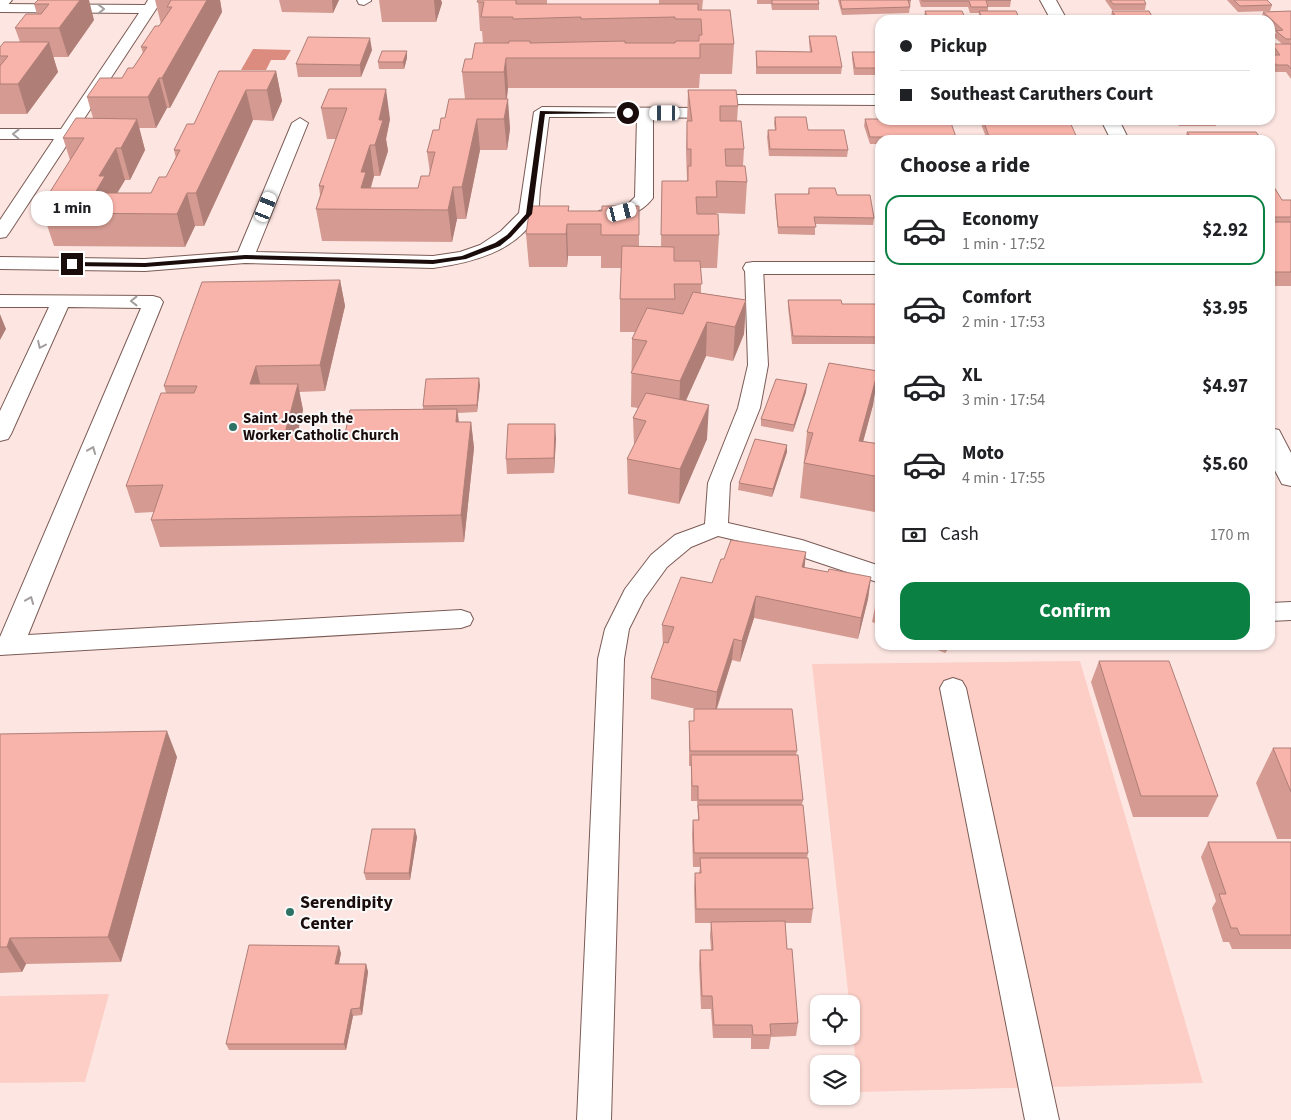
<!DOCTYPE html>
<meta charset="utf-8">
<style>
body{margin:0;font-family:"Source Sans 3",sans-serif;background:#f6f6f6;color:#202124;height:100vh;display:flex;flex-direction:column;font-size:19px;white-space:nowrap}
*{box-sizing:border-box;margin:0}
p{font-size:16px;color:#757577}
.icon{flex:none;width:28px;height:28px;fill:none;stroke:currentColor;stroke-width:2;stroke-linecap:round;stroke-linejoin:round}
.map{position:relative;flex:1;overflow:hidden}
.side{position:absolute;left:875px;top:135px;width:400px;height:515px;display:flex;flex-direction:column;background:#fff;border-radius:15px;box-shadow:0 1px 4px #0004}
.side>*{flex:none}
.hud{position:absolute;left:875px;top:15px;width:400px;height:110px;border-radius:15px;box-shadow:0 1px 4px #0004;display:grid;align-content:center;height:110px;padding:0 25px;background:#fff}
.controls{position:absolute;left:810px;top:995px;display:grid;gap:10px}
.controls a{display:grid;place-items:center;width:50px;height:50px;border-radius:10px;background:#fff;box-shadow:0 1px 4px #0004;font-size:25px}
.end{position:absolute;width:22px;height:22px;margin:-11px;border:6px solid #190c0b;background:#fff;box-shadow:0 0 0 2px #fff}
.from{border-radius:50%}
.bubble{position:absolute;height:35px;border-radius:15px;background:#fff;box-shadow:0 1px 4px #0004;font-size:16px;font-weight:700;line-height:35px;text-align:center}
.car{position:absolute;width:15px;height:30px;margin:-15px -8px;border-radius:6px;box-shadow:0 0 4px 1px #0007;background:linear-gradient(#fff 24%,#345 0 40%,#fff 0 76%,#345 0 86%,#fff 0)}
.hud b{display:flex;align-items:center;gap:18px;height:48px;font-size:19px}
.hud b+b{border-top:1px solid #e0e0e0}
.hud i{width:12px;height:12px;background:#202124}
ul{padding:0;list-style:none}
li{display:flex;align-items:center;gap:15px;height:70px;margin:0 10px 8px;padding:0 15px;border:2px solid transparent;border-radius:15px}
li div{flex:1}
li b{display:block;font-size:19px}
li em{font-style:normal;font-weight:700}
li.current{border-color:#0b8043}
li>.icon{width:45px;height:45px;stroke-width:1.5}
h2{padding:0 25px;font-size:22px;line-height:60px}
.pay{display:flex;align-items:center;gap:12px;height:55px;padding:0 25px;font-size:19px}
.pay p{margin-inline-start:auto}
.button{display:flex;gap:10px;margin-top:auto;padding:10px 25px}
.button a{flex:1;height:58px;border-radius:15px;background:#0b8043;color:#fff;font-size:20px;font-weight:700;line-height:58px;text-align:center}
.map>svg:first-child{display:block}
</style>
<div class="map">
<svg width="1291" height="1120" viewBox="0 0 1291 1120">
<rect width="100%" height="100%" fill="#fde6e2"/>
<path fill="#fccec6" d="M1080,661L1203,1083L859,1092L812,664Z
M109,994L85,1082L0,1083V996Z"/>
<path fill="#dc8b7f" d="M253,49L291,50L285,60H271L266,70H241Z"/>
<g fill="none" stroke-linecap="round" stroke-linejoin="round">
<defs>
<path id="lane" d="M148,0H162L9,233L6,237L0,238V220L54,139H0V129H61L139,13L0,12V4L145,5Z
M357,0H371V1L364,5L359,4Z
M542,107L703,108L711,113L703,118L653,117V198C642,213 618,223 599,219L596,215L599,211L627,205L635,197L637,117H549C546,141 543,165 540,189C539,197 540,209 536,216C516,252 470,263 433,268L245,263L145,271L0,269V257L145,259L238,252L292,123L300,118L308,123L256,252L433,256L460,252L480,245L501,231L519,213L534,112Z
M754,262L761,264L763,268L768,365L760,408L730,483L728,523L802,540L880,566V583L790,553L718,536L691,547L667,567L644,599L629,629L624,659L611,1120H577L598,659L605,629L625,589L651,555L675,535L705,524L708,483L738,408L748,365L745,268L747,264Z
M0,295L153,296L160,298L163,302L28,635L461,610L470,613L473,619L470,625L461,628L0,655V637L141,308L68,307L11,434L8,439L0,441V411L49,307H0Z
M1291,602V620L1270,621V603Z
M953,678L962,681L966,688L1059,1120H1025L940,688L944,681Z"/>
<path id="street" d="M1040,0H1056L1067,20H1051Z
M729,95H880V105L723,104L720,100L723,96Z
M1101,120H1119L1129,140H1111Z
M754,262H880V274H754L746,273L743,268L746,263Z
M1270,428L1279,430L1291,453V486L1282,484L1270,461Z"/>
<path id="secondary" d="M0,0H12L6,7L0,9Z"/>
</defs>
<use href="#lane" stroke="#7b5b55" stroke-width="2"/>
<use href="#street" stroke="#7b5b55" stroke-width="2"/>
<use href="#secondary" stroke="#7b5b55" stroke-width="2"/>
<use href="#lane" fill="#fff" fill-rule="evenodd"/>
<use href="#street" fill="#fff" fill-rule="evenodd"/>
<use href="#secondary" fill="#fff" fill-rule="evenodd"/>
</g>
<path fill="#d59b92" d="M38,0L94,20L68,57H53L58,72L27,114H0V47L20,42L15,28L37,14L34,4Z
M155,0H220L222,12L170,108H167L156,128H139L145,150L130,180H125L117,193H151L166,177L176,158L174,150L194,124L276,71L282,101L273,121L253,120L204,226H195L185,247L54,246L43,213L52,200L50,192L70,160L63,138L93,118L87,97L122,78L133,68L143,53L141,47L161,24Z
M279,0H339L333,13L282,12Z
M379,0H441L442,3L436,22H382Z
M478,0H547V4H659V0H703L702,10L734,44L732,74H700L699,88H508L507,99L510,129L507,150H480L466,219H457L452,242L322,241L316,209L320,195L319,186L336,139H327L321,108L329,89L390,119L386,139L388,151L380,176H374L371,188H418L429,176L430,173L427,152L439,130L445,118L465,99L462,72L483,43L482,31H480Z
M757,0H818L819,4V10H772L771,4H757Z
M838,0H911L909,13L842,15Z
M919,0H1011L1010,7H988V11L1020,20H979L978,17L979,13H970L968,7H921Z
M1105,0H1144L1146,4L1145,10H1112Z
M1227,0H1267L1272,5L1270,11L1238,12Z
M925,11L966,20H925L924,18Z
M1112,11L1154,20H1113L1111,17Z
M1291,11V79L1286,72H1274L1270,66V55H1273L1270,51L1272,44H1282L1274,37L1276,32L1270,27V20H1263L1261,19L1263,12Z
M809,36L842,67L841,74H756V51L810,52L809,42Z
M372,50L361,77H298L296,64Z
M852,52H880V75H854L852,58Z
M407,58L404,69H379L378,62Z
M688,90L738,106L737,121L744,149L743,166L747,182L745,214L716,213L719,235L717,268H701V293L746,300L744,334L733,361L706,356L686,400L707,439L679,504L628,494L627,459L634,446L633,418L638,408L631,407L632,339L635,332H620V299L621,268H601V256H568L567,267H529L526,234L569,206V211H602L639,206V246L661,247L662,181H687V180L686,152Z
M775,117L808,130L848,150L847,157L769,156L767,137L768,130H775L774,123Z
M865,119L956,137V140H880V144H870L864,126Z
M982,120H983L1078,140H987L981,124Z
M1175,120H1217L1216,126H1179Z
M1187,132L1262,140H1186L1185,139Z
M1270,182L1282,200H1291V286H1270Z
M809,188L837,195L874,218L873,225L815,224V235L778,234L775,201V194H808Z
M340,280L345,306L325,391L299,392L303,410L297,435L298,440L344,439L423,409V406L480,385L477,412L458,413L459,422H471L474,448L464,542L160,547L151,520L154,512L135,513L126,486L166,393L164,386Z
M788,300L842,304L880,326V344H792L788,307Z
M878,371L873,405L863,441L880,444V513L800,498L807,432Z
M807,384L806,392L793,432L761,426V419Z
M556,438L554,473L507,474L506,459Z
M787,445V452L772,497L738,490L739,483Z
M806,552L804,568L828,572L871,577L868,599L858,639L754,618L740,662L732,660L717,709L797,751L796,755L803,800L802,805L808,853L807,858L813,909L811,923H785L787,949L798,1023L796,1036L771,1037L769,1049H751V1038H713L711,1009H701L699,964L700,950H711L710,936L711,923H695L694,888L695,873H699L700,867H693L692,834L693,820H698V815L697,801H691V766H689V721H694V709H696L651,699V678L663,646L662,625L712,583L724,559Z
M880,600V625L872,622L875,607Z
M926,645H950L945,653Z
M1099,661L1218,796L1208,817H1133L1091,682Z
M0,734L177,757L121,962L26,964L22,972L0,973Z
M1273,748H1291V839H1277L1256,783Z
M417,837L410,880H366L364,873Z
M1208,842H1291V949H1232L1229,942H1223L1212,908L1216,901L1201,857Z
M341,953L339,964H366L368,972L362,1015L353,1016L346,1050H229L226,1044Z"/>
<path fill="#ae7e77" d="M80,0H89L94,20L68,57L59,28Z
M207,0H220L222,12L170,108L162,78Z
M332,0H339L333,13Z
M434,0H441L442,3L436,22Z
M370,38L372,50L361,77L360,65Z
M49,42L58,72L27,114L18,84Z
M407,51V58L404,69L403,62Z
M506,58L508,88L506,103L504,72Z
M276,71L282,101L273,121L267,90Z
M159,78L167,108L156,128L148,97Z
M386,89L390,119L386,139L388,151L380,176L375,145L379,120Z
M246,90L253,120L204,226L196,193Z
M508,99L510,129L507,150L504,119Z
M137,119L145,150L130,180L121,148Z
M477,119L480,150L466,219L462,187Z
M370,145L374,176L369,192L361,188V172Z
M116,148L125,180L112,202L95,193L99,176Z
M453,187L457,219L452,242L448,210Z
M187,193L195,226L185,247L177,214Z
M567,224L568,256L567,267L566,234Z
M340,280L345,306L325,391L320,365Z
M746,300L744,334L733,361L735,327Z
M0,314L6,329L0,340Z
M707,322L706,356L679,416L680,381Z
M256,366L262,392L250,384Z
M878,371L873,405L855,472L859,441Z
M479,378L480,385L477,412V405Z
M298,384L303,410L297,435L302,459L285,433Z
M807,384L806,392L793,432L794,425Z
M709,405L707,439L679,504L680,469Z
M457,409L460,435L456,422Z
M471,422L474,448L464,542L461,515Z
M555,424L556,438L554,473V458Z
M787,445V452L772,497L773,489Z
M806,552L804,574L802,567Z
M871,577L868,599L858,639L861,618Z
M756,596L754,618L740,662L742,641Z
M734,639L732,660L715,713L717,692Z
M947,645H950L945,653Z
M167,731L177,757L121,962L108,937Z
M415,829L417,837L410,880L409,873Z
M10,938L26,964L22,972L7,947Z
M339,946L341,953L337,972L335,964Z
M366,964L368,972L362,1015L360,1008Z
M351,1009L353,1016L346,1050L344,1044Z"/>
<path fill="#f8b4aa" stroke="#ae7e77" d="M38,0H80L59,28H15L26,14H41L49,4H34Z
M171,0H207L162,78H159L148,97H87L100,78H122L128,68H133L147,47H141L155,26H159L172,7H167Z
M478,0H516V4H698V10H730L734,44H700V58H506L504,72H462L465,59H472L475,43H509V41H530V43L625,41V43H675L676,41H699V35H702L701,19H675V17L581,19V17L513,19V17H481L484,2H477Z
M772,0H818L819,4H772Z
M840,0H911H908L910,7L842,9Z
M922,0H1011H986L988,7H971L969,1H922Z
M1110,0H1144L1146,4H1113Z
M1234,0H1267L1272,5L1240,6Z
M925,11H962L966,20H928Z
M979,11H1016L1020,20H983Z
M1112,11H1149L1154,20H1118Z
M1291,11V39H1286L1276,31L1283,30L1263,12Z
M809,36H836L842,67H757L756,51L812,52Z
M308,37L370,38L360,65L296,64Z
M4,42H49L18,84H0V66L8,56H0V47Z
M1272,44H1291V69L1288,65H1276L1270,56V55H1280Z
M382,51H407L403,62H378Z
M852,52H880V68H855Z
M219,71H276L267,90H246L196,193H187L177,214L43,213L57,192H50L84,138H63L76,118L137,119L121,148H116L99,176H105L95,193H151L159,177H166L180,150H174L187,124H194Z
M329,89H386L379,120H383L375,145H370L361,172H366L361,188H418L421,176H429L435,152H427L433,130H439L441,118H445L449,99H508L504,119H477L462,187H453L448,210L316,209L324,186H319L347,108H321Z
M688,90H736L738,106H720V121H741L744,149H725L726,166H745L747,182L716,181L717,197H696L697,214H718L719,235H661L662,181H688V166H691V149H687V121H692Z
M775,117H806L808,130H844L848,150L770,149L768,130H776Z
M865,119H880V120H950L956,137H870Z
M983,120H1069L1078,140H1007V139H990Z
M1187,132H1256L1262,140H1192Z
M1270,182H1271L1282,200H1291V217H1272L1270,213Z
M809,188H835L837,195H870L874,218L814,217L816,227H778L775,194H809Z
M530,206H569L568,211H602V206H639V235H601V224H567L566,234H526Z
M1270,222H1291V272H1273L1270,267Z
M622,246L674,247V261H700L702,284H674L675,299H620Z
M340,280L320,365L256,366L250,384H298L285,433L297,432L294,440L344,439L350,410L457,409L456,422H471L461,515L151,520L163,485L126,486L161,393H194L197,386H164L202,282Z
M693,292L746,300L735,327L707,322L680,381L631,373L647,341L632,339L647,308L683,314Z
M788,300H841L842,304H875L880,326V337L793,336Z
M829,363L878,371L859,441L880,444V477L804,463L813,433L807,432Z
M479,378L477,405L423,406L426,379Z
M776,379L807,384L794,425L761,419Z
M646,393L709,405L680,469L627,459L646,421L633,418Z
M508,424H555L554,458L506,459Z
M755,439L787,445L773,489L739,483Z
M731,540L806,552L802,567L828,572L829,569L871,577L861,618L756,596L742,641L734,639L717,692L651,678L664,642L668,643L674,627L662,625L681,577L712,583L721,559H724Z
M880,600V609L875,607Z
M1099,661H1169L1218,796H1141Z
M694,709H792L797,751H690L689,721H694Z
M167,731L108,937L10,938L7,947H0V734Z
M1273,748H1291V792Z
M691,755H798L803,800H698V786H692Z
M698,805H803L808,853H694L693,820H699Z
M372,829H415L409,873H364Z
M1208,842H1291V935H1240L1237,928H1231L1219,894H1226Z
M700,858H808L813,909H696L695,873H701Z
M785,921L787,949H792L798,1023L770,1024L771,1035H753L752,1025H714L712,996H702L700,950H713L711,922Z
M249,945L339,946L335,964H366L360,1008L351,1009L344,1044H226Z"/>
<defs><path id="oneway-chevron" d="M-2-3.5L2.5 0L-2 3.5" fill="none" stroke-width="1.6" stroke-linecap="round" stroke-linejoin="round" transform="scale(1.25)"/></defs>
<g stroke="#a39e9d">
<use href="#oneway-chevron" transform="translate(101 9)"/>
<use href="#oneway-chevron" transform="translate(16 134) rotate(-179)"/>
<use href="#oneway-chevron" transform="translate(134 301) rotate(-180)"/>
<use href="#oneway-chevron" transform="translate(41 345) rotate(115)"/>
<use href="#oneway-chevron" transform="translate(92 450) rotate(-68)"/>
<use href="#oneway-chevron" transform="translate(30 600) rotate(-68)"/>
</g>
<path fill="#190c0b" d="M540,111L631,113L545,114L532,214L511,237L500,246L466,259L433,264L245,259L145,267L72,266L69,264L72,262L145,263L245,255L433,260L462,256L495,243L507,235L526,214Z"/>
<g fill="#2d7265" stroke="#f9f9f9" stroke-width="2">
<circle cx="233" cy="427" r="5"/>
<circle cx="290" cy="912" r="5"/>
</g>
<g text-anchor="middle" stroke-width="4" stroke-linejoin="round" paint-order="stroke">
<g font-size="15" font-weight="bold" fill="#190c0b" stroke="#f9f9f9" text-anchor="start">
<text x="243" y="423">Saint Joseph the<tspan x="243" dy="17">Worker Catholic Church</tspan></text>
</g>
<g font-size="18" font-weight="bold" fill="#190c0b" stroke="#f9f9f9" text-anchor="start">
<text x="300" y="908">Serendipity<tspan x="300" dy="21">Center</tspan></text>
</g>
</g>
</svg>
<div class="controls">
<a><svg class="icon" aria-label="locate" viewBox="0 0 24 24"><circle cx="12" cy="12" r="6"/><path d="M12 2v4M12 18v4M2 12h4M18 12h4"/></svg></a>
<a><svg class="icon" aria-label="layers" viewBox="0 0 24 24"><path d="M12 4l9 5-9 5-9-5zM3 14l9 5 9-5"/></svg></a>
</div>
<i class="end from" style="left:628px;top:113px"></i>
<i class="end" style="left:72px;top:264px"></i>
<div class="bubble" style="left:31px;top:191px;width:82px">1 min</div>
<i class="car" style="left:665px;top:113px;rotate:270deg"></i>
<i class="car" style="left:266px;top:207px;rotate:22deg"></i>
<i class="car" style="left:622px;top:212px;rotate:76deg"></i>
<div class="hud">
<b><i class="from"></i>Pickup</b>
<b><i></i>Southeast Caruthers Court</b>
</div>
<section class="side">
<h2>Choose a ride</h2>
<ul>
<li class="current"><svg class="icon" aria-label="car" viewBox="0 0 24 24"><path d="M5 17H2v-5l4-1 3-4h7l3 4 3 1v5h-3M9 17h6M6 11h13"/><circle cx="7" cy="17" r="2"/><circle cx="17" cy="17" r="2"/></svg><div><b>Economy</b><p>1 min · 17:52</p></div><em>$2.92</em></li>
<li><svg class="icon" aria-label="car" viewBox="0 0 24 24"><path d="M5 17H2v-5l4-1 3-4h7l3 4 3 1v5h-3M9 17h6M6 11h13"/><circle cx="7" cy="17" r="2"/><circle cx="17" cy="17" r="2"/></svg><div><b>Comfort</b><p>2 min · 17:53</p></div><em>$3.95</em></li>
<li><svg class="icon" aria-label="car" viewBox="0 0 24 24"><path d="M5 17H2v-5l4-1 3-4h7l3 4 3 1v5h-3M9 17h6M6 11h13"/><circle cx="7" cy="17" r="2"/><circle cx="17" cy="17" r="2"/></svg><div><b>XL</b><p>3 min · 17:54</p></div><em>$4.97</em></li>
<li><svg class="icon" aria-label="car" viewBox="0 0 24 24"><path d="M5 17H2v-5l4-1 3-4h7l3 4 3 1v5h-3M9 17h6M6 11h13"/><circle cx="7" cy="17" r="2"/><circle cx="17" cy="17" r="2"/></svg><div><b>Moto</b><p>4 min · 17:55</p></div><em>$5.60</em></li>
</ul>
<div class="pay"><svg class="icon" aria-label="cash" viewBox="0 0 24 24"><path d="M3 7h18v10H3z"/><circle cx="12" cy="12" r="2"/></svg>Cash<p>170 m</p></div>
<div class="button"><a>Confirm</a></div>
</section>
</div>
